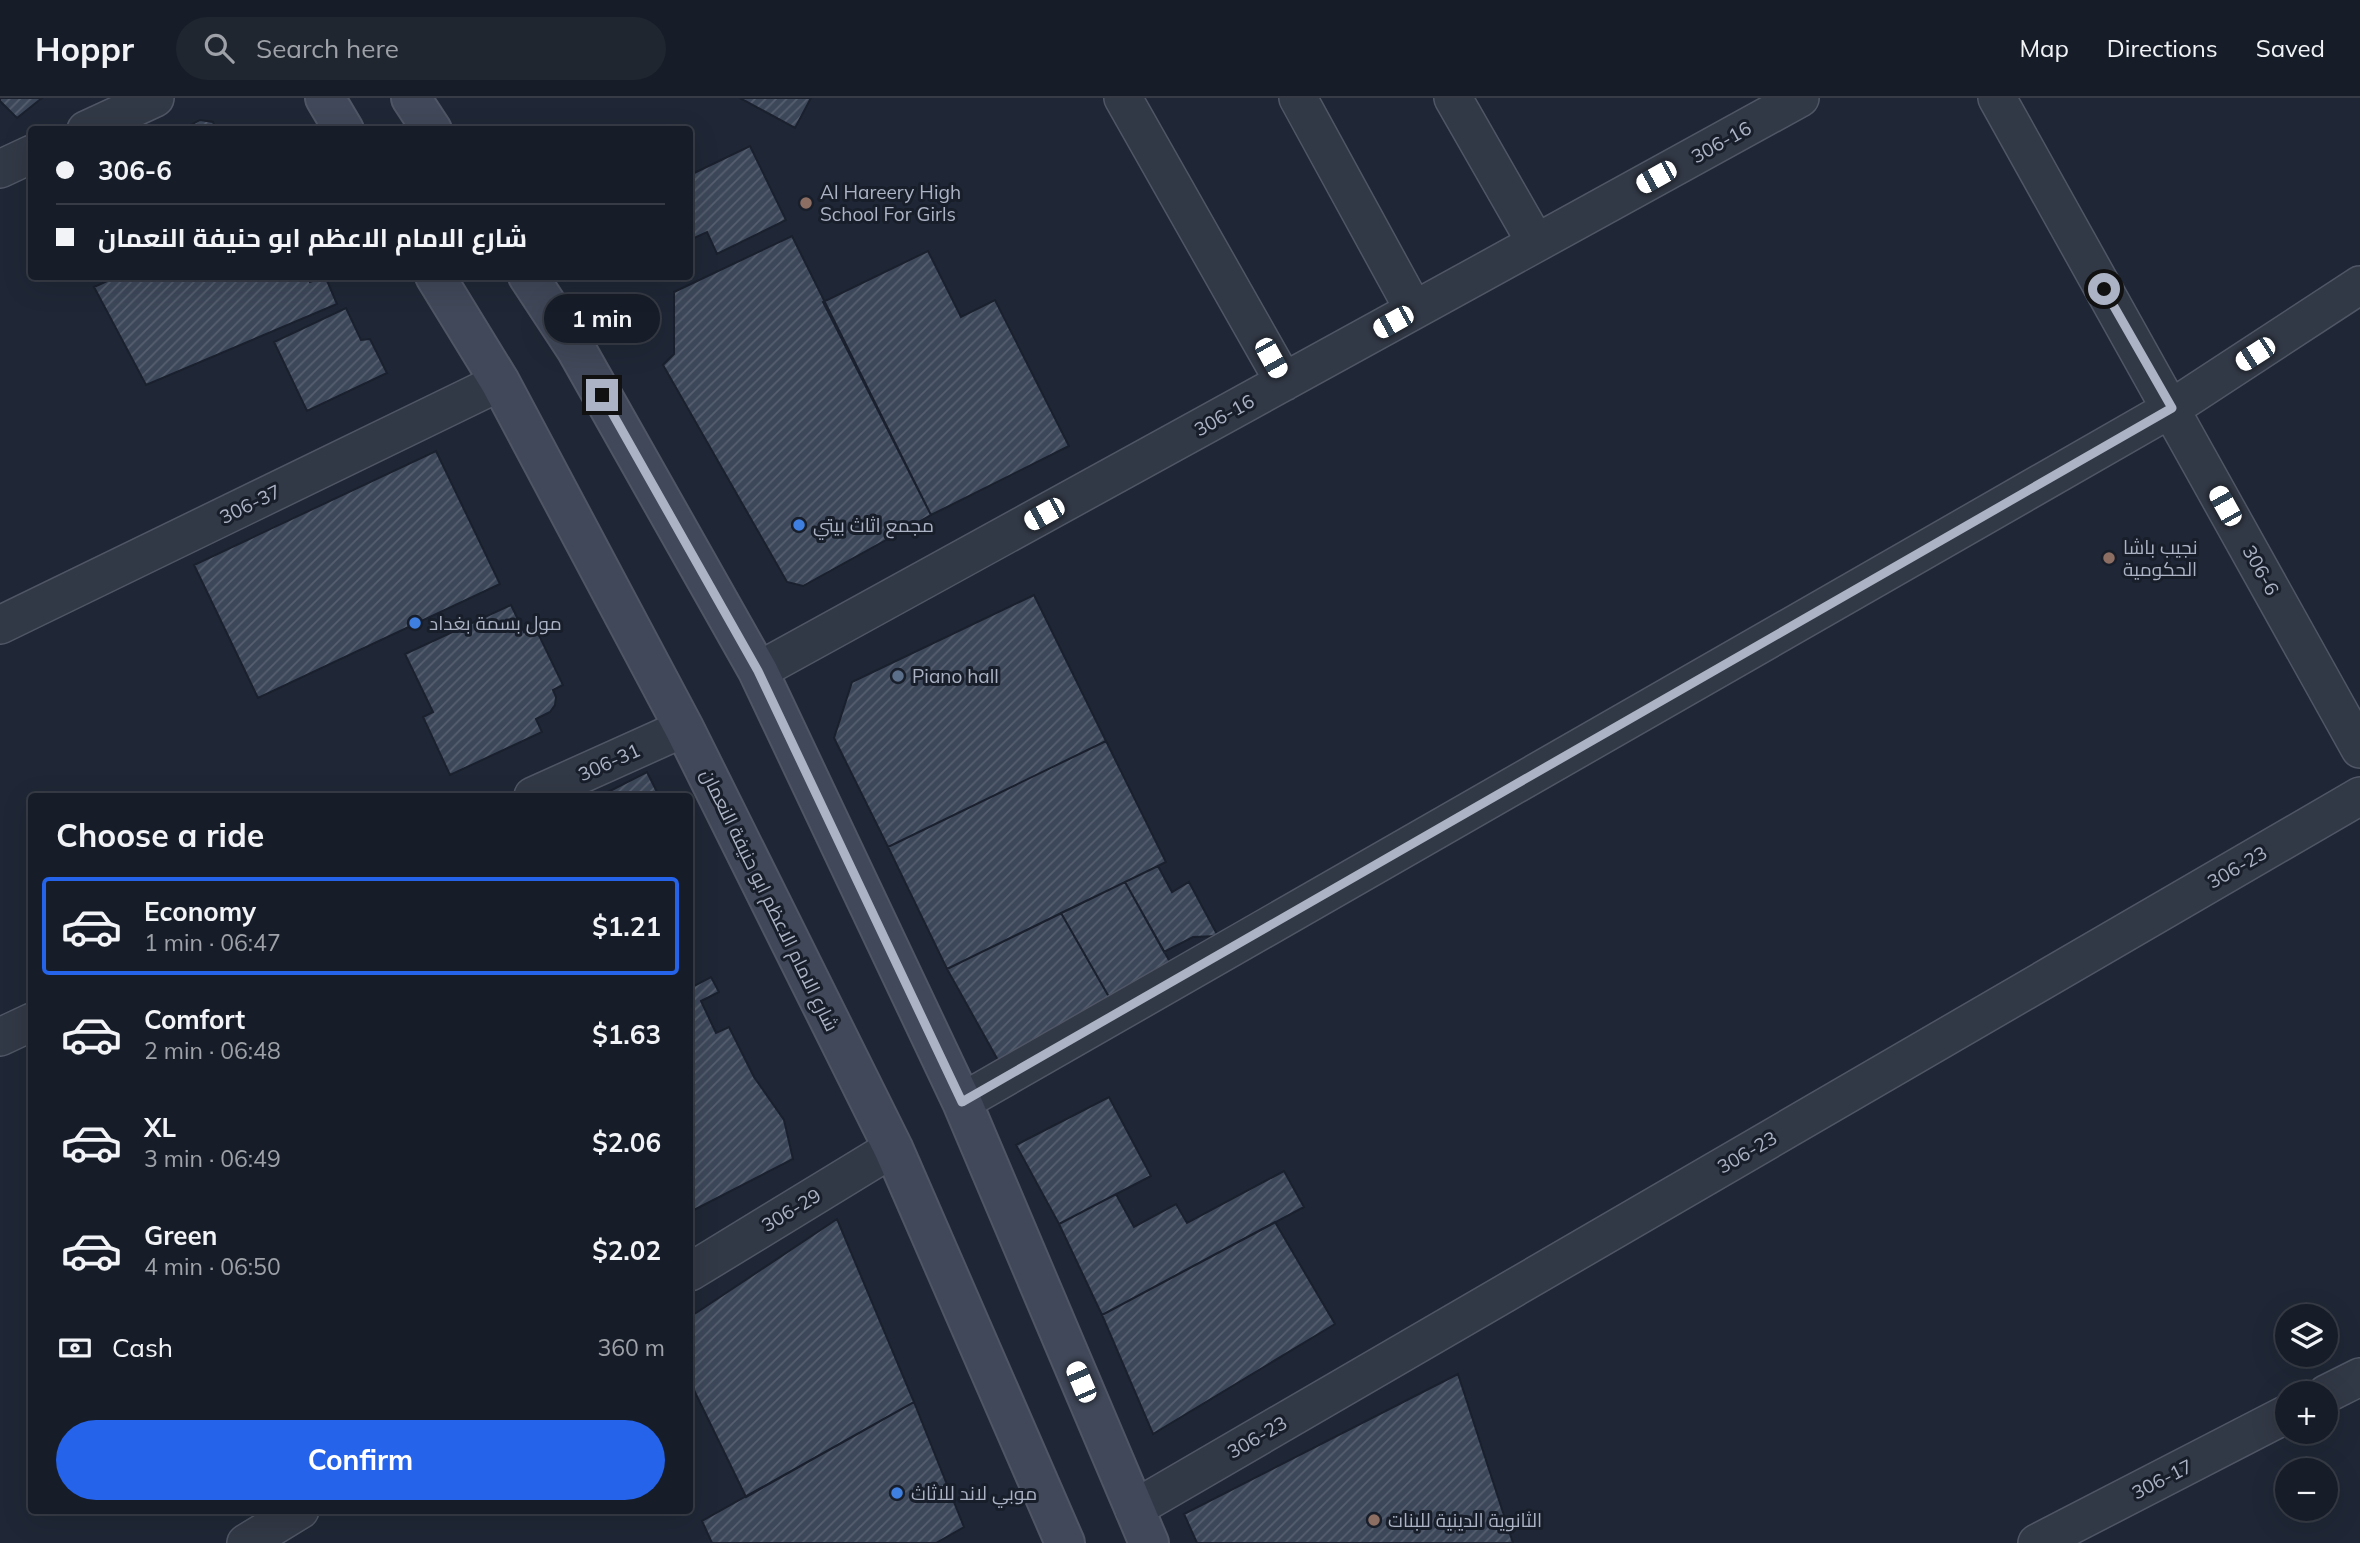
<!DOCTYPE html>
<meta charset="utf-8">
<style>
body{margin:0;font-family:Mulish,Cairo,sans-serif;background:#202630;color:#f1f3f6;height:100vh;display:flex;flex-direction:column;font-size:26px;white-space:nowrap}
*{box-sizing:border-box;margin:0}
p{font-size:23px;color:#9ea2a8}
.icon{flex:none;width:38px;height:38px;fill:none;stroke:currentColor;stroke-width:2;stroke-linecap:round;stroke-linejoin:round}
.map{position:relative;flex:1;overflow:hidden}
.drawer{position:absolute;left:28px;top:695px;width:665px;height:721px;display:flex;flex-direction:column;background:#171d28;border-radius:7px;box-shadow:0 7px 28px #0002,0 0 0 2px #363b45}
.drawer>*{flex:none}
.banner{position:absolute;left:28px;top:28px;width:665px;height:154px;border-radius:7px;box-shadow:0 7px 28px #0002,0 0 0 2px #363b45;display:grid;align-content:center;height:154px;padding:0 28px;background:#171d28}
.fabs{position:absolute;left:2275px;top:1206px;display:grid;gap:14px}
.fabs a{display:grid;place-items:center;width:63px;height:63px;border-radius:50%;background:#171d28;box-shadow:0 7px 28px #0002,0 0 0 2px #363b45;font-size:35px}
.end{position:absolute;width:32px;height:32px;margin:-16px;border:9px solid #acb3c4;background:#111;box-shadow:0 0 0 4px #111}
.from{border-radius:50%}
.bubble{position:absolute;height:49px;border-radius:24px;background:#171d28;box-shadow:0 7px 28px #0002,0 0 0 2px #363b45;font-size:23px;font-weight:700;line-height:49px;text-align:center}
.car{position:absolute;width:21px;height:42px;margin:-21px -10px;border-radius:9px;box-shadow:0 0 5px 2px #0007;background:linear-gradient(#fff 24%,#345 0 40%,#fff 0 76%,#345 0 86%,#fff 0)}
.banner b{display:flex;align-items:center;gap:24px;height:66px;font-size:26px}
.banner b+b{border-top:2px solid #363b45}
.banner i{width:18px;height:18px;background:#f1f3f6}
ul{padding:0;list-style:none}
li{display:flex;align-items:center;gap:21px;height:98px;margin:0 14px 10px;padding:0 14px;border:4px solid transparent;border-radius:7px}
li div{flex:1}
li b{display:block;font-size:26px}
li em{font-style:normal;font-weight:700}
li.current{border-color:#2563eb}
li>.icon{width:63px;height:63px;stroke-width:1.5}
h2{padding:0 28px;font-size:32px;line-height:84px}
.pay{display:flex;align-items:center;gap:18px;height:77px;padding:0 28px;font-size:26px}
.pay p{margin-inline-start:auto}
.action{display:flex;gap:14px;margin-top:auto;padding:14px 28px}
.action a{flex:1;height:80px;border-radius:42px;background:#2563eb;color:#fff;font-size:28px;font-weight:700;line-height:80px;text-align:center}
header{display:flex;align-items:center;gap:42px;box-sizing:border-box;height:98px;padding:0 35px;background:#171d28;border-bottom:2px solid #363b45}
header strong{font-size:33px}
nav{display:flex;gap:38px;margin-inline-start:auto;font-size:24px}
.search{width:490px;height:63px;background:#202630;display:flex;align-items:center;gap:18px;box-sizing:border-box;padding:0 24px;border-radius:38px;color:#9ea2a8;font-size:26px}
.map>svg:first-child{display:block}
</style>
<header>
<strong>Hoppr</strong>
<div class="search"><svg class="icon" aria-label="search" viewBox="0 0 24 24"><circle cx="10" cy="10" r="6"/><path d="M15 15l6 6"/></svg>Search here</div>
<nav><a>Map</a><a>Directions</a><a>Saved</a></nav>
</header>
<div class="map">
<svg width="2360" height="1445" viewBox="0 0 2360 1445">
<defs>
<pattern id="building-hatch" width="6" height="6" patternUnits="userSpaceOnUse" patternTransform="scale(1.75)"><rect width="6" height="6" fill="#3c4759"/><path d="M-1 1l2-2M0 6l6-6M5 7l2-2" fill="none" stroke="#565f6f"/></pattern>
</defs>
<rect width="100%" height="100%" fill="#1f2736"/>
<path fill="url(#building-hatch)" stroke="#1a202d" stroke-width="2" d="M0,0H42L17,20L0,3Z
M740,0H811L795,30Z
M200,22L213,24L216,32H182Z
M750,48L786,122L717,156L707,134L690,142V77Z
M792,138L931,417L803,488L787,484L663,267L674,256V194Z
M928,153L961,219L995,202L1069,348L931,417L823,204Z
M118,178H308L310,184L325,178L337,206L146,287L94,189Z
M346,210L361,242L370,241L387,275L307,313L274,244Z
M436,353L500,486L258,600L194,467Z
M1034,497L1106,643L888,749L834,640L852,584Z
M511,507L524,534L535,529L563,587L553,592L556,599L555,607L550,614L536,621L542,634L450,677L423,619L433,614L405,556Z
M1106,643L1166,764L947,871L888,749Z
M647,674L659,698H600Z
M1158,768L1172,794L1189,784L1218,838L1193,839L1164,854L1125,784Z
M1125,784L1170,864L1109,899L1061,815Z
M1061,815L1109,899L999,964L947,871Z
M711,879L719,894L701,903L716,935L729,929L754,979L784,1022L793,1061L690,1114V890Z
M1109,999L1151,1078L1059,1126L1016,1047Z
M1284,1073L1304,1109L1102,1217L1059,1126L1116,1096L1134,1129L1176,1106L1187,1125Z
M837,1121L914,1304L746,1399L690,1284V1219Z
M1275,1124L1335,1226L1153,1336L1102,1217Z
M1458,1276L1513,1445H1197L1184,1416Z
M914,1304L964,1429L936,1445H712L702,1423Z"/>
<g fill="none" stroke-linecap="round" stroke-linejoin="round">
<defs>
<path id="minor" d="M1123,0L1284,284
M1298,0L1414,212
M1453,0L1536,145
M1997,0L2360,651
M86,32L155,0
M0,71L32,56
M0,527L500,284
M758,573L1800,0
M533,698L684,630
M0,939L32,924
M962,1004L2172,310L2360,187
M690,1174L893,1050
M2326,1296L2360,1279
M1134,1411L2360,698
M246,1445L300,1412
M2037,1445L2287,1316"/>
<path id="secondary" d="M325,0L344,32
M411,0L432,32
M435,178L500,284L684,630L893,1050L1065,1445
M528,178L576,251L758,573L962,1004L1149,1445"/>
</defs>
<use href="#minor" stroke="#505665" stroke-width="40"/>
<use href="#secondary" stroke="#505665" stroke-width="42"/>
<use href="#minor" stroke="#323946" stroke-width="37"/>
<use href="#secondary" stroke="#404859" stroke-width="38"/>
</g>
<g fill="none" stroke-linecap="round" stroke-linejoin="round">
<path stroke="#acb3c4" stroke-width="9" d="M602,297L758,573L962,1004L2172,310L2104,191"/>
</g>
<g fill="#8d6e63" stroke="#181e2a" stroke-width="2.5">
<circle cx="806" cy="105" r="7"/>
<circle cx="2109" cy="460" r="7"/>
<circle cx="1374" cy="1422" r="7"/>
</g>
<g fill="#3f7fe0" stroke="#181e2a" stroke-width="2.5">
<circle cx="799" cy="427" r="7"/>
<circle cx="415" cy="525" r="7"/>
<circle cx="897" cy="1395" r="7"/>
</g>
<circle fill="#5c6f8a" stroke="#181e2a" stroke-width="2.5" cx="898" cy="578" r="7"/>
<g text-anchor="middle" stroke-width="6" stroke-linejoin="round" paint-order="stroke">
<g font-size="19" fill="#acb3c4" stroke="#181e2a">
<text transform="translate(1721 44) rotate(-29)" y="7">306-16</text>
<text transform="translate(1224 317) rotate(-29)" y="7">306-16</text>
<text transform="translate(250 406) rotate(-26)" y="7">306-37</text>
<text transform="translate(2261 472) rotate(61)" y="7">306-6</text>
<text transform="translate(609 664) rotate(-24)" y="7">306-31</text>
<text transform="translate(2237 769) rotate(-30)" y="7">306-23</text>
<text transform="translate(770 802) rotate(64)" y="7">شارع الامام الاعظم ابو حنيفة النعمان</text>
<text transform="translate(1747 1054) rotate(-30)" y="7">306-23</text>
<text transform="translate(791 1112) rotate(-31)" y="7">306-29</text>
<text transform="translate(1257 1339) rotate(-30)" y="7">306-23</text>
<text transform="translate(2162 1381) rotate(-27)" y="7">306-17</text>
</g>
<g font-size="19" fill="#acb3c4" stroke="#181e2a" text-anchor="start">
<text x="820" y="101">Al Hareery High<tspan x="820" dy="22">School For Girls</tspan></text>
<text x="813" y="434">مجمع اثاث بيتي</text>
<text x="2123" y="456">نجيب باشا<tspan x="2123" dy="22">الحكومية</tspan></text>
<text x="429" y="532">مول بسمة بغداد</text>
<text x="912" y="585">Piano hall</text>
<text x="911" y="1402">موبي لاند للاثاث</text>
<text x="1388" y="1429">الثانوية الدينية للبنات</text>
</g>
</g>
</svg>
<div class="fabs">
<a><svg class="icon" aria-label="layers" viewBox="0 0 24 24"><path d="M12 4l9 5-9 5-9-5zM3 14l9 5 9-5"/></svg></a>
<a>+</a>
<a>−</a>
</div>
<i class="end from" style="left:2104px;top:191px"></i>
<i class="end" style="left:602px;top:297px"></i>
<div class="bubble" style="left:544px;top:196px;width:116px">1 min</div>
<i class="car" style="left:1656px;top:79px;rotate:241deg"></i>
<i class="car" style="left:1393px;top:224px;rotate:241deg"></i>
<i class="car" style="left:2255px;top:256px;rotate:237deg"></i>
<i class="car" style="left:1271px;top:260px;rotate:151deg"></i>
<i class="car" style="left:2225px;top:408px;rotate:331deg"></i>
<i class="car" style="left:1044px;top:416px;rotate:241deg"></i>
<i class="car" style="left:1081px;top:1284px;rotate:337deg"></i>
<div class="banner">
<b><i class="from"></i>306-6</b>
<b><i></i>شارع الامام الاعظم ابو حنيفة النعمان</b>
</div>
<section class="drawer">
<h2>Choose a ride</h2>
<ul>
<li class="current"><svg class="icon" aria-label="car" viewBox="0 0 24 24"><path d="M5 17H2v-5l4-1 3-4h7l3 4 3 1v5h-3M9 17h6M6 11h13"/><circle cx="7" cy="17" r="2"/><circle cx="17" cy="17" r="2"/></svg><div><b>Economy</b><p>1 min · 06:47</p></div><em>$1.21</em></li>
<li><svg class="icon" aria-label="car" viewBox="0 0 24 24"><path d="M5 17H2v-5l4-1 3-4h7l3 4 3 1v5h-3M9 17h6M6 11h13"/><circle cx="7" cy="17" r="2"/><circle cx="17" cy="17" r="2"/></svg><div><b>Comfort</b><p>2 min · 06:48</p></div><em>$1.63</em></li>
<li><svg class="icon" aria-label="car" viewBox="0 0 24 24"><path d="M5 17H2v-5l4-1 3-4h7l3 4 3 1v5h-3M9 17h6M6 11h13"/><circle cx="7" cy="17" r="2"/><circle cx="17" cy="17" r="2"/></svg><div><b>XL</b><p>3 min · 06:49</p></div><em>$2.06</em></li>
<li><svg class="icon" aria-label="car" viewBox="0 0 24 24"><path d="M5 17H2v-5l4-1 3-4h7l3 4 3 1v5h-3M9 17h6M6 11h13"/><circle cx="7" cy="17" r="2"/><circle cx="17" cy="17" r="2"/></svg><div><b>Green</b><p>4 min · 06:50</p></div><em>$2.02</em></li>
</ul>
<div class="pay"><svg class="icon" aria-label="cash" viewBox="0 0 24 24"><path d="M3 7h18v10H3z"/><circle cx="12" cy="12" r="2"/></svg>Cash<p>360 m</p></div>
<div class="action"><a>Confirm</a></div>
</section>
</div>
